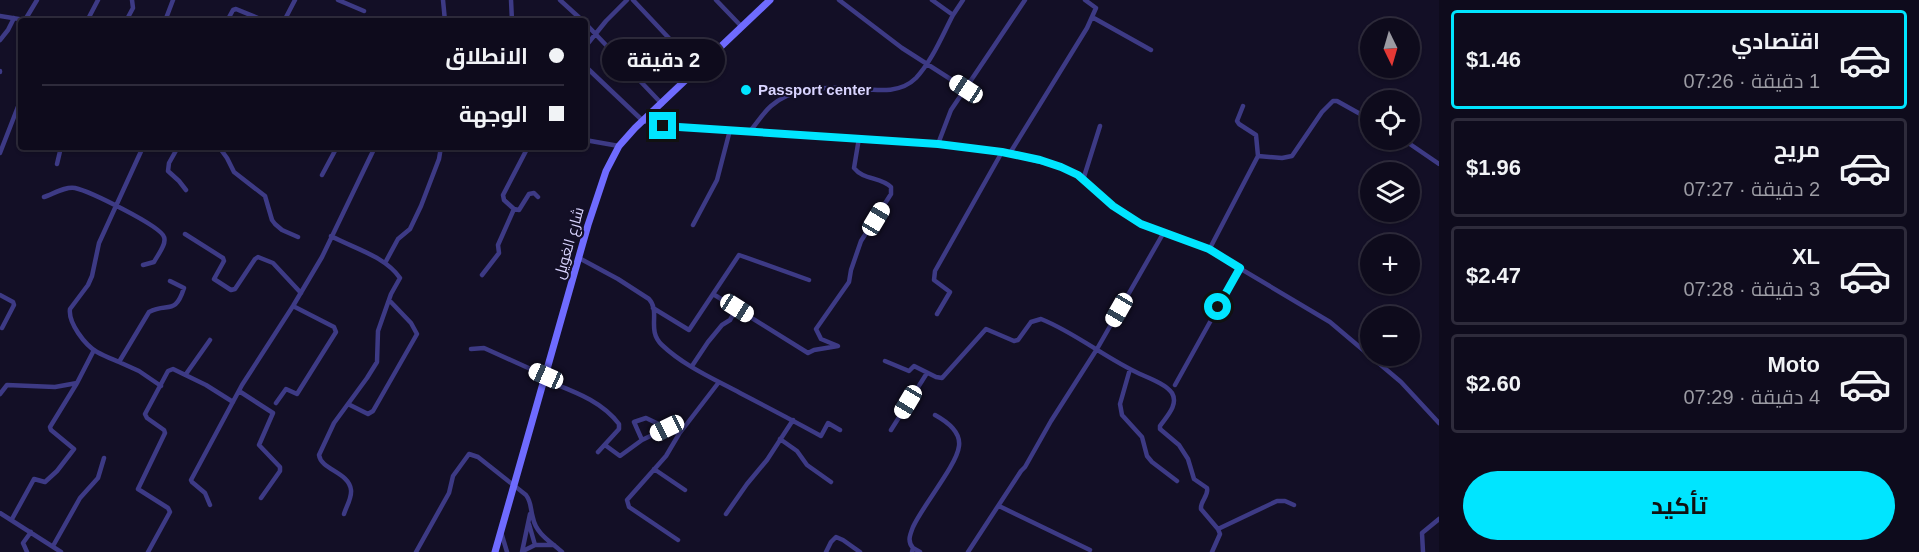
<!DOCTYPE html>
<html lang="ar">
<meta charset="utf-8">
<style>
body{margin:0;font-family:Helvetica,Cairo,sans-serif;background:#171425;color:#f1f3f6;direction:rtl;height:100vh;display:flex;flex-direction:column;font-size:22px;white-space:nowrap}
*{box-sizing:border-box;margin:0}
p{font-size:20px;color:#9b9ba3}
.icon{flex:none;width:33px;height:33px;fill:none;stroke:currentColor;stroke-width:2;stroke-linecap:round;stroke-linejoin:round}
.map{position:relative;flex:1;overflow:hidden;direction:ltr}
.drawer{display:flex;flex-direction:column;background:#0e0b1c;width:480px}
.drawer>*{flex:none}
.top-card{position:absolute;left:18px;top:18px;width:570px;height:132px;border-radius:6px;box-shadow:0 2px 4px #0004,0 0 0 2px #2e2b3b;direction:rtl;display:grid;align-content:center;height:132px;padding:0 24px;background:#0e0b1c}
.needle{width:39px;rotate:175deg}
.buttons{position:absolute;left:1360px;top:18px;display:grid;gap:12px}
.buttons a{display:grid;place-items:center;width:60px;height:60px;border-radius:50%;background:#0e0b1c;box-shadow:0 2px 4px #0004,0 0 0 2px #2e2b3b;font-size:30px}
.end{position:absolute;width:27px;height:27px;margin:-14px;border:8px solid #00e5ff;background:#111;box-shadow:0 0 0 3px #111}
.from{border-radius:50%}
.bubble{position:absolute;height:42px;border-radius:21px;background:#0e0b1c;box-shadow:0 2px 4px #0004,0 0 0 2px #2e2b3b;font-size:20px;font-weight:700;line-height:42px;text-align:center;direction:rtl}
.car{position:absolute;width:18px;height:36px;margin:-18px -9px;border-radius:8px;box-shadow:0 0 4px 2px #0007;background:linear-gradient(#fff 24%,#345 0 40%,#fff 0 76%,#345 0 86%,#fff 0)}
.top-card b{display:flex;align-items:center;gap:21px;height:57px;font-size:22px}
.top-card b+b{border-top:2px solid #2e2b3b}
.top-card i{width:15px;height:15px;background:#f1f3f6}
ul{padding:10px 0 0;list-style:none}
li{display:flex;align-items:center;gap:18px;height:99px;margin:0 12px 9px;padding:0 12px;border:3px solid #2e2b3b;border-radius:6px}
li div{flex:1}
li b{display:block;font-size:22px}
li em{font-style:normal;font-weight:700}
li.selected{border-color:#00e5ff}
li>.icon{width:54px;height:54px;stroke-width:1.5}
.primary-button{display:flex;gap:12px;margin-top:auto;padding:12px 24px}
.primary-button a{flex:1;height:69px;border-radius:36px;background:#00e5ff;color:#111;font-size:24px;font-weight:700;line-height:69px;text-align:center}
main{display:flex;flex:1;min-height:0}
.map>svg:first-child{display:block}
</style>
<main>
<section class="drawer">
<ul>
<li class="selected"><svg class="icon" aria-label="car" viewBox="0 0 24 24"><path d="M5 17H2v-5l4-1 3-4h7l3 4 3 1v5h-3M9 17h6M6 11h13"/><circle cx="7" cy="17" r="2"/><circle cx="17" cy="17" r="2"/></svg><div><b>اقتصادي</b><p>1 دقيقة · 07:26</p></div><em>$1.46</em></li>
<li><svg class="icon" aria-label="car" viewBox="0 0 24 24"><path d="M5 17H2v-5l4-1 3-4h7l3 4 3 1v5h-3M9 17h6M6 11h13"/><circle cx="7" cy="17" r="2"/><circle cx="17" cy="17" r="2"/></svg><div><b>مريح</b><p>2 دقيقة · 07:27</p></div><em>$1.96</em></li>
<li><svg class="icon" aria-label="car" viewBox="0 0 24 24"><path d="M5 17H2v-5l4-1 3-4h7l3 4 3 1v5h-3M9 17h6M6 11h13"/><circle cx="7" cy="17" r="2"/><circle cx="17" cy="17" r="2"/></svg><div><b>XL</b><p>3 دقيقة · 07:28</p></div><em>$2.47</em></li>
<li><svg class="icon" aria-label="car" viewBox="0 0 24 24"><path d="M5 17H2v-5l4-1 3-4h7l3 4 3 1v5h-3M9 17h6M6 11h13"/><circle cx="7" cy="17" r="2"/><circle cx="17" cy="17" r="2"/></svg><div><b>Moto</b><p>4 دقيقة · 07:29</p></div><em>$2.60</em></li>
</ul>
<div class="primary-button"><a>تأكيد</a></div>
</section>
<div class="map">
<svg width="1439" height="552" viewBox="0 0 1439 552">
<rect width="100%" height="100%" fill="#130f26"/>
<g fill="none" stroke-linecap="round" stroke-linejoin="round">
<path stroke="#3d3a85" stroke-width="4.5" d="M338,0L364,11
M443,0L445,21
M511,0L512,21
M560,0L583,21
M633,0L698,69
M716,0L742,27
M839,0L902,48L966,89
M932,0L953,15L963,0
M0,16L31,21
M1092,17L1151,50
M25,20L37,0
M87,21L98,0
M126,21L133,8L132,0
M165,21L173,0
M227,21L233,10L236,9L265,21
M284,21L295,0
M585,23L662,104
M0,40L8,30L14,18
M585,47L606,21L627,0
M585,66L643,121L663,126L938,144L1002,152L1061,167L1078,175L1113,206L1141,224L1209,250L1330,322L1401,382L1439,423
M0,71V72
M750,131C757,123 763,113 771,106C791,88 824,87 850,88C871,89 898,96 916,78C932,61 942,36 953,15
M585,140L619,146
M1404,140L1439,164
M938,144L951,110L1025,0
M178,147L169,163L168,171L179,181L186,190
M219,147L227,158L234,172L265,196L272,220L275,224L282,230L298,237
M0,153L21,99
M1010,153L1087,28L1096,8L1085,0
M1258,156L1282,158L1292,156L1322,112L1333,101H1337L1371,120
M57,164L61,147
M322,175L337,147
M1083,180L1100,126
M44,197C53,194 66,186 75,188C89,191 161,226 164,237C167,244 157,256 154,262L143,265
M514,209L504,200L503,195L528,147
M514,209L519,210L529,194L534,193L538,197
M693,225L717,180L730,130
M185,234L223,258L224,261L214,279L231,290L235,289L255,259L258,257L273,263L301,293
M331,236C353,248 385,256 400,278L391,294L378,331L377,362L367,378L334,423L319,455C321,470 349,472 351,490C352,498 346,507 344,514
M1209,250L1258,156L1256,135L1239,124L1237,121L1243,106
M579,258L618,279L649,299C661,312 646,330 662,345C684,366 714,379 740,393C767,407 794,421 821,436L828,423L840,430
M385,263L398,239L410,229L421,206L439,159L441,147
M482,275L499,253L498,245L514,209
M713,294L739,255L809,280
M0,295L13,302L14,305L2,328
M653,308L689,330L713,294L808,353L814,350L838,346L821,339L816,329L849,282L851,270L861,241L891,194V187C881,177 863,180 854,168L859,138
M937,314L950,292L934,280L935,271L1002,152
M471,349L484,348L546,376
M885,361L909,371L914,366L936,377L942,378L986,329L1014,341L1018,340L1031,322L1041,319C1076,333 1105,358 1140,374C1149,378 1166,384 1172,393C1179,405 1166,417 1160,426V429L1179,445L1188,459L1194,479L1207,488C1209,496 1200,501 1201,509L1218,529L1220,534L1212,552
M119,362C112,359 104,356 97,352C85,345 68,323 70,309L88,285L92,276L99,243L143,147
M692,366L708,342L722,325L730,320L737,308
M1130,369L1120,404L1122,415L1142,437L1147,456L1152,462L1177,481
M186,374L210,340
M545,380C572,391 601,400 619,424V429L598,452
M1175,385L1240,268
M161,386L139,371L119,362L149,312C168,302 175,316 184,288L170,281
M239,391L273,413L259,445L280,467V471L261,498
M0,394L7,385L55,387L77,383
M276,403L286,389L297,394L336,332L334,327L293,306
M348,404L368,414L373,411L417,334L411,323L389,300
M891,430L927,373
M780,439L797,451L807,465L831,482
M642,440L634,422L646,418L667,428
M605,445L620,456L642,440L667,428L679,434
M654,469L685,490
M210,505L205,493L192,482L191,480L242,385L293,306L322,257L375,147
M999,506L1090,550
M0,513L61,552
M726,514L747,484L767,460L793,420
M12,519L34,479L45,482L57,471L74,449L51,430L50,427L77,383L94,350
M529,524L535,545
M1218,529L1277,501H1285L1294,505
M501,532L507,552
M678,540L629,507L627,500L666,456L679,434L719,382
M53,546L80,498L98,478L104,458
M913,548C907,541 910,535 913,527C923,505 957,465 959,446C961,431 946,421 935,415
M523,551L535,545H554
M27,552L23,543L31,532
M148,552L170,512L168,508L138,489L165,433L164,430L147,418L145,414L168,371L173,369L206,385L233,402
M416,552L449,493L453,476L469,454L478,457L526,495C532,503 530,509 533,518C536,534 551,542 562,552
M522,552L530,514
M826,552L831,542L836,537L843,540L860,552
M912,552L913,548L920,552
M968,552L1021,471L1025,467L1051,421L1097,349L1164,232
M1423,552L1422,533L1439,519"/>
<path stroke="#6f6bff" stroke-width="7" d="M495,552L588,225L606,171L619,146L635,128L770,0"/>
</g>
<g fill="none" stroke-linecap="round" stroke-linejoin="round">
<path stroke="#00e5ff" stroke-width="8" d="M663,126L938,144L1002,152L1040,160L1061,167L1078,175L1113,206L1141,224L1209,249L1240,268L1218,307"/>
</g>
<circle fill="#00e5ff" stroke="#130f26" stroke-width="2" cx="746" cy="90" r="6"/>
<g text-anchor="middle" stroke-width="4.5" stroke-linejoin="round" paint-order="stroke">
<g font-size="15" font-weight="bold" fill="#d9d4ff" stroke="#130f26" text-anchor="start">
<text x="758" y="95">Passport center</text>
</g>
<g font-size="15" fill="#d9d4ff" stroke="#130f26">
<text transform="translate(569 243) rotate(-74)" y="5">شارع الغويل</text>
</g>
</g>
</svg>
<div class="buttons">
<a><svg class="needle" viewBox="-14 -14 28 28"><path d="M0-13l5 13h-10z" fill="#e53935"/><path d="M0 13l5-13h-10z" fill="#9b9ba3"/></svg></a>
<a><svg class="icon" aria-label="locate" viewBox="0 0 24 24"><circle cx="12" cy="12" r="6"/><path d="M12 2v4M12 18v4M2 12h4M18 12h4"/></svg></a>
<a><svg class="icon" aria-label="layers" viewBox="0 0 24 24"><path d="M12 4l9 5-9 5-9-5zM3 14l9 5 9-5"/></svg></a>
<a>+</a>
<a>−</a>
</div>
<i class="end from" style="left:1218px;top:307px"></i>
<i class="end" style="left:663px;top:126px"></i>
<div class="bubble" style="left:602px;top:39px;width:123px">2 دقيقة</div>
<i class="car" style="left:966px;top:89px;rotate:303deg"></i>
<i class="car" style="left:876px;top:219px;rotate:31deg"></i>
<i class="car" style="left:737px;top:308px;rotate:122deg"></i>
<i class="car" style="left:1119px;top:310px;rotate:210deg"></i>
<i class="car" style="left:546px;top:376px;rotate:294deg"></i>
<i class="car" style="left:908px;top:402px;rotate:211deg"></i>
<i class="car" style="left:667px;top:428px;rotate:244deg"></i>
<div class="top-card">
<b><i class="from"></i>الانطلاق</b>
<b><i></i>الوجهة</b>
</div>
</div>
</main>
